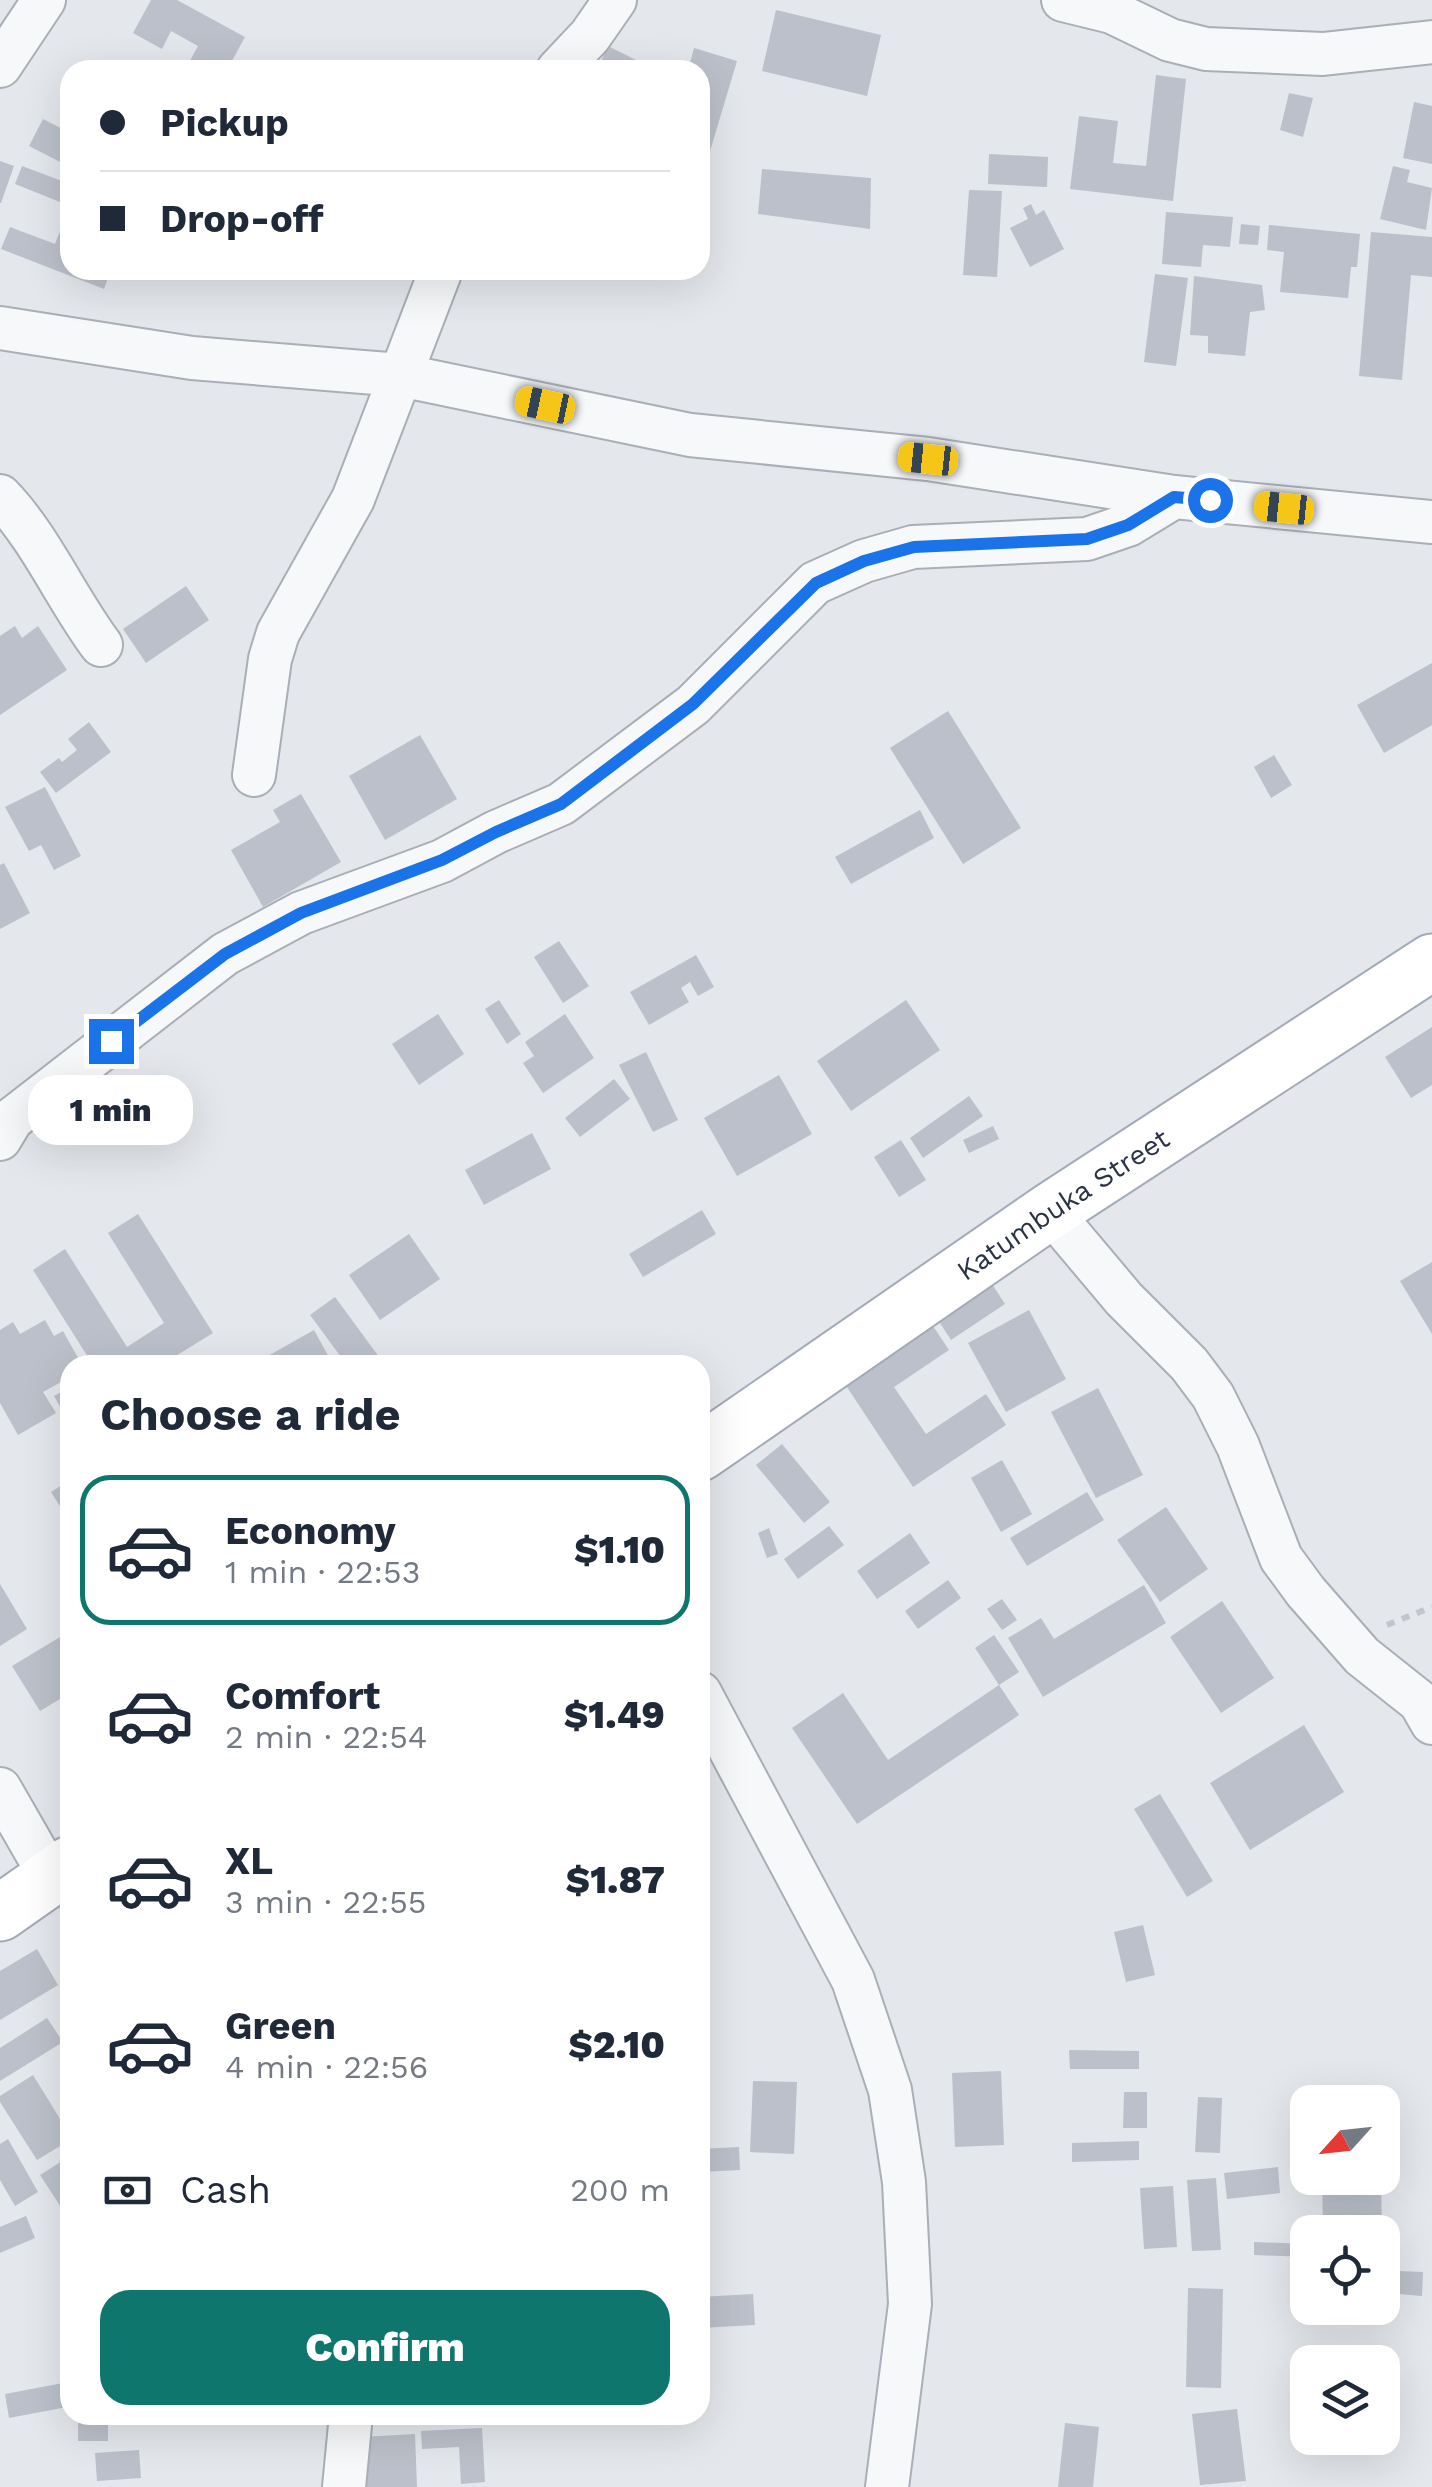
<!DOCTYPE html>
<meta charset="utf-8">
<style>
body{margin:0;font-family:"Work Sans",sans-serif;background:#f2f2f3;color:#1f2937;height:100vh;display:flex;flex-direction:column;font-size:38px;white-space:nowrap}
*{box-sizing:border-box;margin:0}
p{font-size:32px;color:#747a83}
.icon{flex:none;width:55px;height:55px;fill:none;stroke:currentColor;stroke-width:2;stroke-linecap:round;stroke-linejoin:round}
.map{position:relative;flex:1;overflow:hidden}
.side{position:absolute;left:60px;top:1355px;width:650px;height:1070px;display:flex;flex-direction:column;background:#fff;border-radius:30px;box-shadow:0 10px 40px #0002}
.side>*{flex:none}
.banner{position:absolute;left:60px;top:60px;width:650px;height:220px;border-radius:30px;box-shadow:0 10px 40px #0002;display:grid;align-content:center;height:220px;padding:0 40px;background:#fff}
.needle{width:65px;rotate:243deg}
.buttons{position:absolute;left:1290px;top:2085px;display:grid;gap:20px}
.buttons a{display:grid;place-items:center;width:110px;height:110px;border-radius:20px;background:#fff;box-shadow:0 10px 40px #0002;font-size:50px}
.end{position:absolute;width:45px;height:45px;margin:-22px;border:12px solid #1a73e8;background:#fff;box-shadow:0 0 0 5px #fff}
.from{border-radius:50%}
.bubble{position:absolute;height:70px;border-radius:30px;background:#fff;box-shadow:0 10px 40px #0002;font-size:32px;font-weight:800;line-height:70px;text-align:center}
.car{position:absolute;width:30px;height:60px;margin:-30px -15px;border-radius:12px;box-shadow:0 0 8px 2px #0007;background:linear-gradient(#f5c518 24%,#345 0 40%,#f5c518 0 76%,#345 0 86%,#f5c518 0)}
.banner b{display:flex;align-items:center;gap:35px;height:95px;font-size:38px}
.banner b+b{border-top:2px solid #e0e1e3}
.banner i{width:25px;height:25px;background:#1f2937}
ul{padding:0;list-style:none}
li{display:flex;align-items:center;gap:30px;height:150px;margin:0 20px 15px;padding:0 20px;border:5px solid transparent;border-radius:30px}
li div{flex:1}
li b{display:block;font-size:38px}
li em{font-style:normal;font-weight:800}
li.active{border-color:#0f766e}
li>.icon{width:90px;height:90px;stroke-width:1.5}
h2{padding:0 40px;font-size:45px;line-height:120px}
.pay{display:flex;align-items:center;gap:25px;height:110px;padding:0 40px;font-size:38px}
.pay p{margin-inline-start:auto}
.cta{display:flex;gap:20px;margin-top:auto;padding:20px 40px}
.cta a{flex:1;height:115px;border-radius:30px;background:#0f766e;color:#fff;font-size:40px;font-weight:800;line-height:115px;text-align:center}
.map>svg:first-child{display:block}
</style>
<div class="map">
<svg width="1432" height="2487" viewBox="0 0 1432 2487">
<rect width="100%" height="100%" fill="#e4e7ec"/>
<path fill="#bbc0ca" d="M151,0H177L245,37L227,70H185L198,46L171,31L162,49L133,33Z
M776,10L881,35L867,96L762,71Z
M608,46L656,70H597Z
M694,48L737,61L710,151L700,148V70H688Z
M1156,75L1186,79L1173,201L1070,189L1079,116L1118,121L1113,163L1146,166Z
M1289,93L1313,98L1303,137L1280,130Z
M1414,102L1432,106V164L1403,158Z
M43,119L70,133V167L29,146Z
M989,154L1048,157L1047,187L988,184Z
M0,161L14,166L1,203H0Z
M22,166L70,184V270H111L104,289L1,249L10,227L55,244L70,206L15,184Z
M1393,166L1410,170L1407,182L1432,188L1426,230L1380,219Z
M762,169L871,178L870,229L758,214Z
M969,190L1002,191L997,277L963,275Z
M1031,204L1036,215L1044,210L1064,249L1030,267L1010,228L1028,219L1023,208Z
M1166,212L1233,217L1230,247L1203,245L1201,267L1162,264Z
M1241,224L1260,226L1258,245L1239,244Z
M1269,225L1360,234L1357,267H1351L1348,298L1280,292L1284,252L1267,250Z
M1371,232L1432,237V277L1411,275L1402,380L1359,376Z
M1155,274L1188,278L1176,366L1144,362Z
M1194,276L1262,285L1265,310L1250,312L1245,356L1208,353V336L1190,335Z
M186,586L209,620L146,663L123,629Z
M15,626L22,638L38,626L67,670L0,715V636Z
M1432,663V725L1384,753L1357,705Z
M948,711L1021,828L963,864L890,748Z
M89,722L111,752L56,793L40,772L59,758L62,762L77,750L68,739Z
M420,735L457,799L385,840L349,776Z
M1274,755L1292,785L1271,798L1254,767Z
M45,787L81,856L54,870L41,845L29,851L5,807Z
M301,794L341,862L263,907L231,850L280,822L273,810Z
M920,810L934,838L851,884L835,857Z
M4,863L30,913L0,929V865Z
M559,941L589,986L563,1003L534,957Z
M696,955L714,987L698,996L690,982L681,988L689,1002L649,1025L630,992Z
M499,1000L521,1034L507,1044L485,1009Z
M906,1000L940,1050L851,1111L817,1061Z
M438,1014L464,1054L419,1085L392,1044Z
M565,1014L594,1058L543,1093L523,1063L534,1056L525,1042Z
M1432,1027V1085L1411,1098L1385,1057Z
M646,1052L678,1120L653,1132L619,1065Z
M779,1075L812,1134L737,1176L704,1118Z
M614,1079L630,1099L580,1137L565,1118Z
M969,1096L983,1116L923,1158L910,1138Z
M993,1126L999,1139L969,1153L963,1140Z
M532,1133L551,1169L484,1205L465,1170Z
M901,1140L926,1180L899,1197L874,1157Z
M702,1210L716,1234L643,1277L629,1254Z
M138,1214L213,1333L161,1365H93L33,1270L65,1249L127,1347L164,1323L108,1233Z
M409,1234L440,1279L380,1320L349,1275Z
M1432,1262V1334L1400,1281Z
M992,1284L1005,1304L951,1340L938,1320Z
M335,1297L385,1365H347L310,1315Z
M1029,1310L1066,1379L1006,1412L968,1343Z
M45,1320L54,1336L63,1331L82,1365H70V1377L43,1392L56,1413L18,1435L0,1403V1330L13,1322L20,1334Z
M929,1320L949,1350L894,1387L926,1434L986,1394L1006,1425L913,1487L841,1378Z
M314,1330L331,1361L325,1365H252Z
M70,1387V1424L54,1396Z
M1098,1388L1143,1475L1096,1498L1051,1412Z
M782,1444L830,1502L804,1523L756,1465Z
M1002,1460L1032,1514L1001,1532L971,1478Z
M70,1480V1522L51,1492Z
M1087,1492L1104,1520L1027,1566L1010,1538Z
M1166,1507L1208,1569L1160,1602L1117,1540Z
M829,1526L844,1545L798,1579L784,1559Z
M769,1528L778,1554L767,1558L758,1533Z
M910,1533L930,1563L877,1599L857,1571Z
M948,1580L961,1598L918,1629L905,1611Z
M0,1584L27,1629L0,1646Z
M1144,1585L1166,1623L1043,1697L1008,1638L1041,1618L1054,1639Z
M1002,1599L1017,1620L1002,1630L987,1609Z
M1222,1601L1274,1678L1221,1713L1170,1637Z
M70,1631V1693L40,1711L12,1666Z
M994,1635L1019,1672L999,1685L975,1648Z
M999,1685L1019,1715L857,1824L792,1728L843,1693L888,1760Z
M1304,1725L1344,1792L1250,1850L1210,1783Z
M1160,1794L1213,1881L1187,1897L1134,1809Z
M1143,1925L1155,1975L1126,1982L1114,1932Z
M37,1949L58,1985L0,2020V1971Z
M47,2018L63,2042L0,2081V2048Z
M1069,2050L1139,2051V2069H1070Z
M1001,2071L1004,2145L955,2147L952,2073Z
M33,2075L70,2135V2140L37,2160L0,2102V2096Z
M753,2081L797,2082L794,2154L750,2152Z
M1124,2092H1147V2128H1123Z
M1198,2097L1222,2098L1220,2153L1195,2152Z
M8,2139L38,2192L15,2206L0,2180V2144Z
M1139,2141V2160L1072,2162V2143Z
M739,2147L740,2170L700,2172V2149Z
M70,2156V2221L40,2175Z
M1278,2167L1280,2193L1227,2199L1224,2173Z
M1216,2178L1221,2250L1192,2251L1187,2180Z
M1322,2178H1381L1382,2232H1323Z
M1173,2186L1177,2247L1144,2249L1140,2188Z
M26,2216L35,2238L0,2253V2227Z
M1254,2242L1308,2244V2257L1254,2255Z
M1399,2271L1423,2272L1422,2296L1398,2294Z
M1188,2288L1223,2289L1221,2388L1186,2387Z
M753,2294L755,2325L700,2328V2297Z
M63,2383L67,2407L9,2418L5,2394Z
M1237,2409L1246,2481L1200,2485L1192,2414Z
M78,2415H108V2441H78Z
M1065,2423L1099,2427L1093,2487H1058Z
M482,2428L485,2482L461,2484L459,2447L422,2449L421,2431Z
M415,2434L417,2487H364L362,2437Z
M139,2450L141,2478L97,2481L95,2453Z"/>
<g fill="none" stroke-linecap="round" stroke-linejoin="round">
<defs>
<path id="minor" d="M1063,0L1112,12L1170,40L1206,49L1323,54L1432,42
M0,66L44,0
M558,70L590,36L615,0
M0,328L192,358L400,375L690,435L928,459L1174,497L1432,522
M0,496C40,537 66,598 101,645
M254,775L270,659L278,633L353,499L441,270
M0,1139L12,1119L225,954L301,913L442,861L496,832L561,804L693,705L815,583L864,561L913,547L1087,539L1128,525L1174,497
M1050,1211L1124,1299L1189,1364L1213,1396L1238,1446L1281,1558L1306,1592L1362,1656L1420,1702L1432,1723
M700,1693L853,1980L890,2090L904,2182L910,2304L887,2487
M0,1789L50,1876
M344,2487L351,2415"/>
<g id="major">
<path id="s1" d="M700,1453L1050,1211L1432,962"/>
<path d="M0,1913L70,1864"/>
</g>
</defs>
<use href="#minor" stroke="#a9aeb7" stroke-width="46"/>
<use href="#major" stroke="#a3abb8" stroke-width="59"/>
<path stroke="#c2c5cb" stroke-width="6" stroke-dasharray="8 8" stroke-linecap="butt" d="M1387,1625L1432,1607"/>
<use href="#minor" stroke="#f7f8fa" stroke-width="42"/>
<use href="#major" stroke="#fff" stroke-width="55"/>
</g>
<g fill="none" stroke-linecap="round" stroke-linejoin="round">
<path stroke="#1a73e8" stroke-width="12" d="M111,1041L225,954L301,913L442,860L496,832L561,804L693,704L816,583L864,561L914,547L1087,539L1128,525L1174,497L1210,500"/>
</g>
<g text-anchor="middle" stroke-width="8" stroke-linejoin="round" paint-order="stroke">
<g font-size="28" fill="#2b3445" stroke="#f4f6f9">
<text dy="10" stroke="none"><textPath href="#s1" startOffset="440">Katumbuka Street</textPath></text>
</g>
</g>
</svg>
<div class="buttons">
<a><svg class="needle" viewBox="-14 -14 28 28"><path d="M0-13l5 13h-10z" fill="#e53935"/><path d="M0 13l5-13h-10z" fill="#747a83"/></svg></a>
<a><svg class="icon" aria-label="locate" viewBox="0 0 24 24"><circle cx="12" cy="12" r="6"/><path d="M12 2v4M12 18v4M2 12h4M18 12h4"/></svg></a>
<a><svg class="icon" aria-label="layers" viewBox="0 0 24 24"><path d="M12 4l9 5-9 5-9-5zM3 14l9 5 9-5"/></svg></a>
</div>
<i class="end from" style="left:1210px;top:500px"></i>
<i class="end" style="left:111px;top:1041px"></i>
<div class="bubble" style="left:28px;top:1075px;width:165px">1 min</div>
<i class="car" style="left:545px;top:405px;rotate:282deg"></i>
<i class="car" style="left:928px;top:459px;rotate:276deg"></i>
<i class="car" style="left:1284px;top:508px;rotate:276deg"></i>
<div class="banner">
<b><i class="from"></i>Pickup</b>
<b><i></i>Drop-off</b>
</div>
<section class="side">
<h2>Choose a ride</h2>
<ul>
<li class="active"><svg class="icon" aria-label="car" viewBox="0 0 24 24"><path d="M5 17H2v-5l4-1 3-4h7l3 4 3 1v5h-3M9 17h6M6 11h13"/><circle cx="7" cy="17" r="2"/><circle cx="17" cy="17" r="2"/></svg><div><b>Economy</b><p>1 min · 22:53</p></div><em>$1.10</em></li>
<li><svg class="icon" aria-label="car" viewBox="0 0 24 24"><path d="M5 17H2v-5l4-1 3-4h7l3 4 3 1v5h-3M9 17h6M6 11h13"/><circle cx="7" cy="17" r="2"/><circle cx="17" cy="17" r="2"/></svg><div><b>Comfort</b><p>2 min · 22:54</p></div><em>$1.49</em></li>
<li><svg class="icon" aria-label="car" viewBox="0 0 24 24"><path d="M5 17H2v-5l4-1 3-4h7l3 4 3 1v5h-3M9 17h6M6 11h13"/><circle cx="7" cy="17" r="2"/><circle cx="17" cy="17" r="2"/></svg><div><b>XL</b><p>3 min · 22:55</p></div><em>$1.87</em></li>
<li><svg class="icon" aria-label="car" viewBox="0 0 24 24"><path d="M5 17H2v-5l4-1 3-4h7l3 4 3 1v5h-3M9 17h6M6 11h13"/><circle cx="7" cy="17" r="2"/><circle cx="17" cy="17" r="2"/></svg><div><b>Green</b><p>4 min · 22:56</p></div><em>$2.10</em></li>
</ul>
<div class="pay"><svg class="icon" aria-label="cash" viewBox="0 0 24 24"><path d="M3 7h18v10H3z"/><circle cx="12" cy="12" r="2"/></svg>Cash<p>200 m</p></div>
<div class="cta"><a>Confirm</a></div>
</section>
</div>
